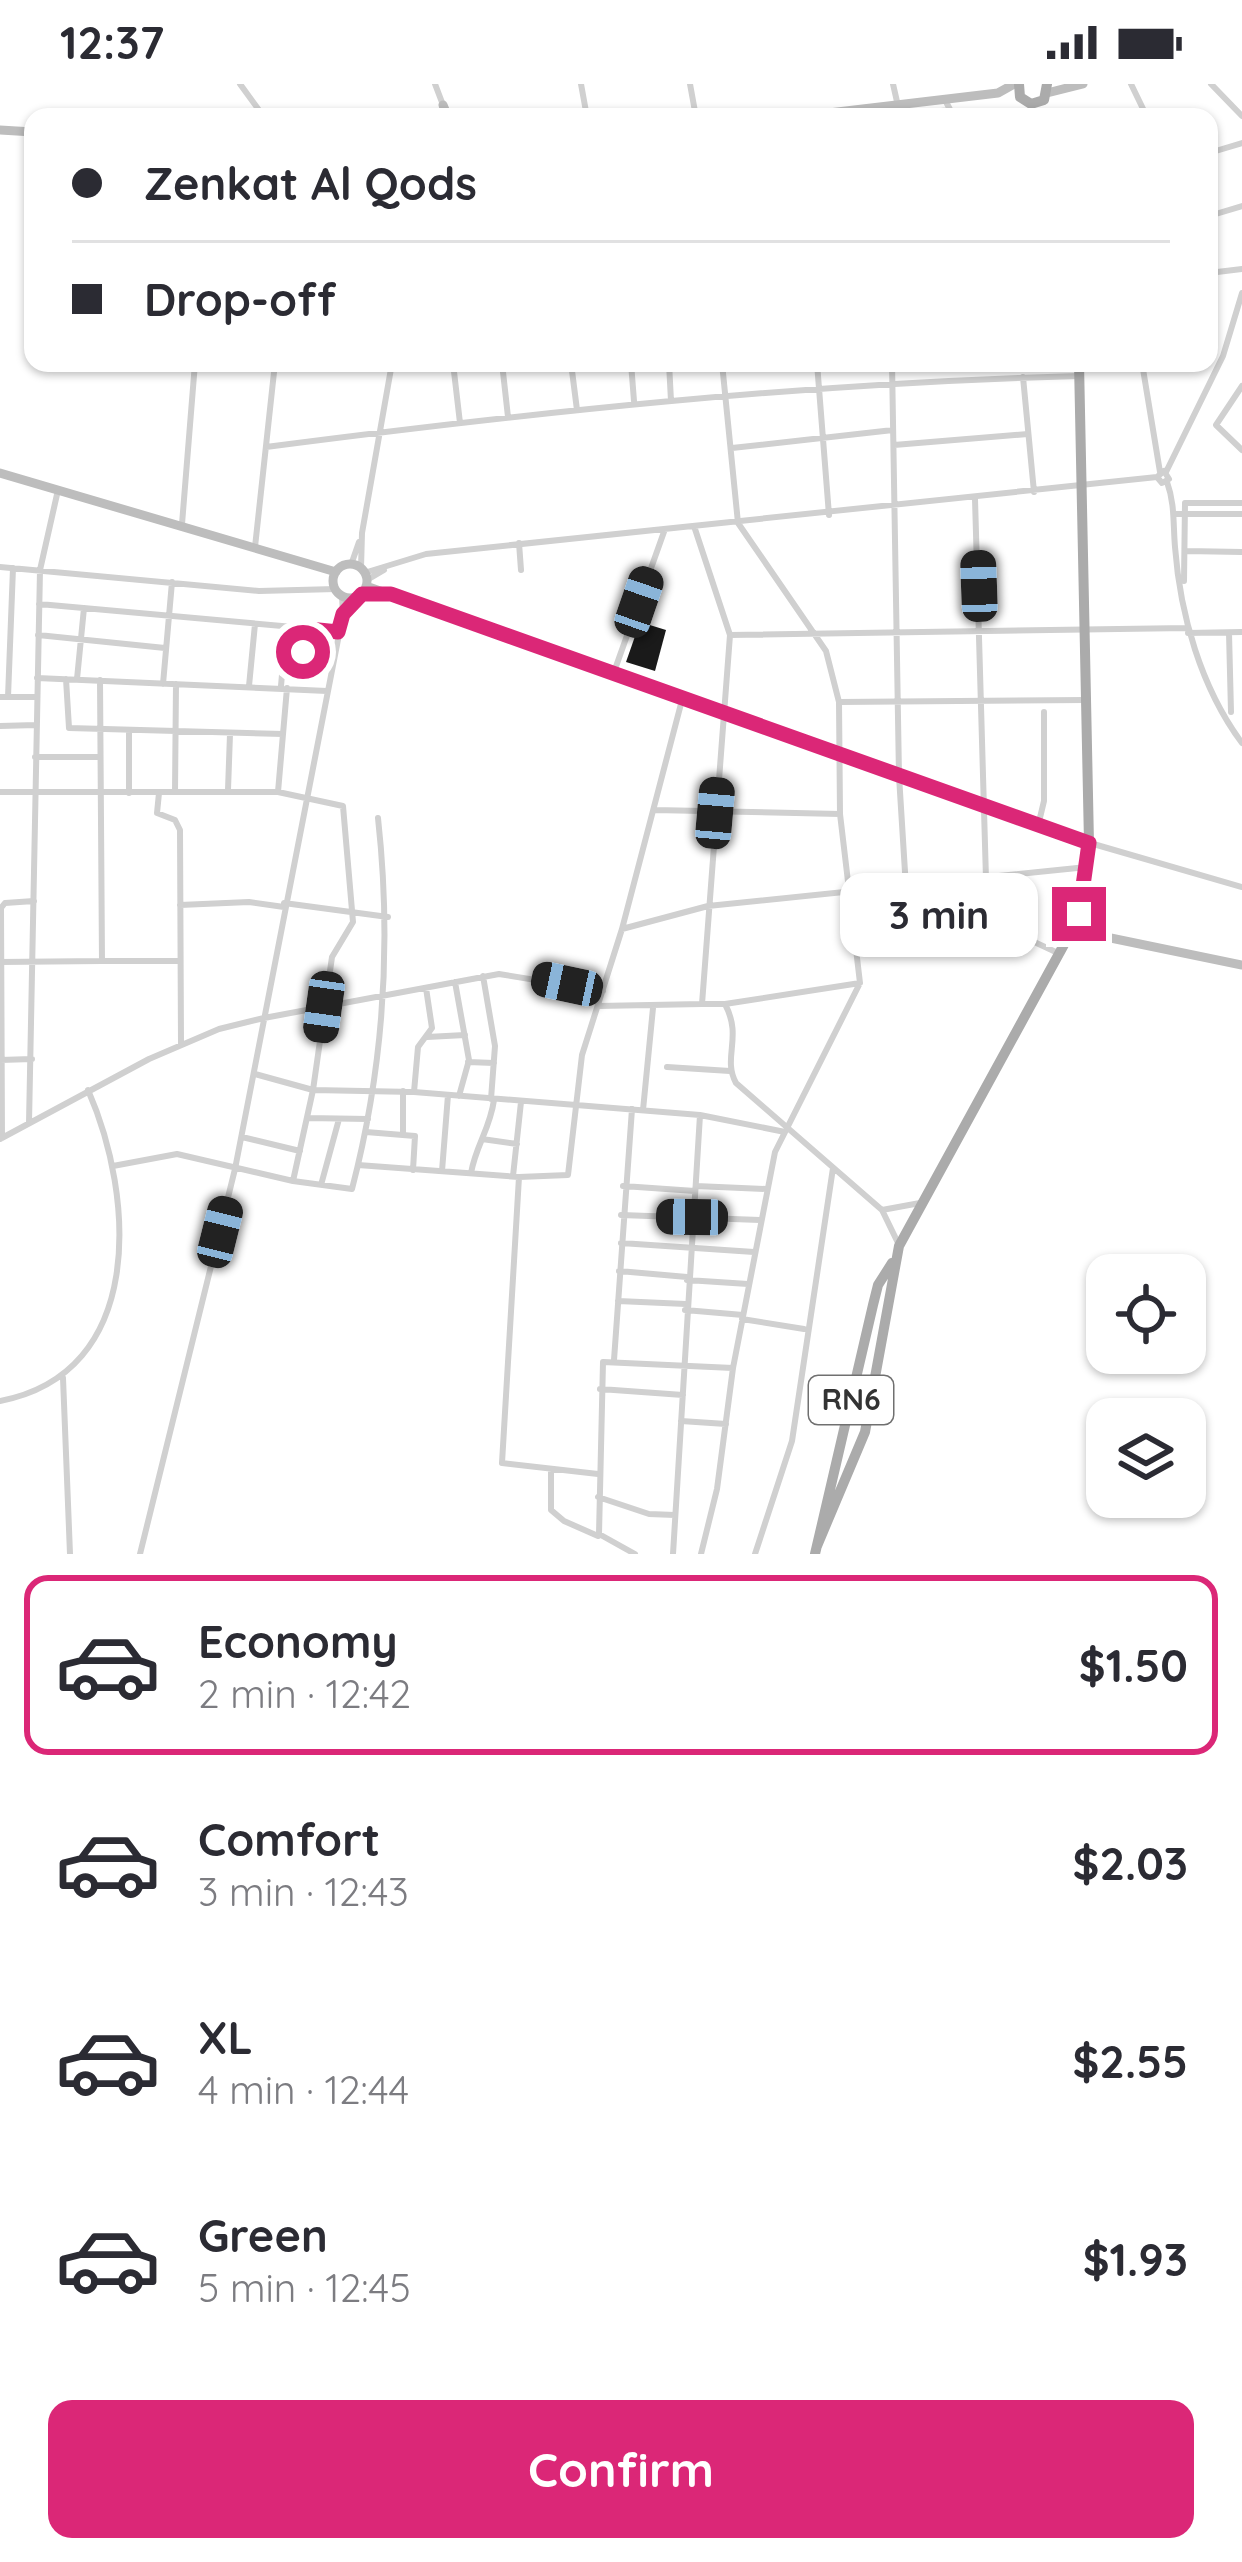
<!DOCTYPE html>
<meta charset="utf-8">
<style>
body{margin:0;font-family:Quicksand,sans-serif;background:#f7f7f7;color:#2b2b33;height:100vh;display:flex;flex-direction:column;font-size:45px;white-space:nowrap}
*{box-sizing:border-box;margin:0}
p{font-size:39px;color:#7c7c81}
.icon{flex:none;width:66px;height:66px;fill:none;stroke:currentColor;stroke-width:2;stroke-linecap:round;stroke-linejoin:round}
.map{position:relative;height:1470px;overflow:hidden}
.drawer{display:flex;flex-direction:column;background:#fff;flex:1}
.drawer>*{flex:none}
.top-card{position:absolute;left:24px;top:24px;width:1194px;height:264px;border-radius:24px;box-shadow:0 3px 9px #0004;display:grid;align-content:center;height:264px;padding:0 48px;background:#fff}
.buttons{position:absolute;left:1086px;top:1170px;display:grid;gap:24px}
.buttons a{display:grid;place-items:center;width:120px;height:120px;border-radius:24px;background:#fff;box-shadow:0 3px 9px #0004;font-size:60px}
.end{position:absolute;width:54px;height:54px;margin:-27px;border:15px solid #db2777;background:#fff;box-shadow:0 0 0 6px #fff}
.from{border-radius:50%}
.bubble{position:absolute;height:84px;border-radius:24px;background:#fff;box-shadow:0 3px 9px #0004;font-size:39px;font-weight:700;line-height:84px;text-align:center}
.car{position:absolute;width:36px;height:72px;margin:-36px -18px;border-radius:15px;box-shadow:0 0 9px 3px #0007;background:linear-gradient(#222 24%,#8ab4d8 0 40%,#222 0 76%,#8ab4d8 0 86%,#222 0)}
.top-card b{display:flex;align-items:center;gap:42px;height:114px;font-size:45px}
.top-card b+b{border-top:3px solid #e1e1e2}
.top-card i{width:30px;height:30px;background:#2b2b33}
ul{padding:21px 0 0;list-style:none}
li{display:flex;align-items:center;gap:36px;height:180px;margin:0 24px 18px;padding:0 24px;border:6px solid transparent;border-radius:24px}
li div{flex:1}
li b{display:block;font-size:45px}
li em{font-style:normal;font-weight:700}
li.current{border-color:#db2777}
li>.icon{width:108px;height:108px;stroke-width:1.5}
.action{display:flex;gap:24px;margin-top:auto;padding:24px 48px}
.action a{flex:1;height:138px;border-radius:24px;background:#db2777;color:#fff;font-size:48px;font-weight:700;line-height:138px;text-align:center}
.status{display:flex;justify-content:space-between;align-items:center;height:84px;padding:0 60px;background:#fff;direction:ltr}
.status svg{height:33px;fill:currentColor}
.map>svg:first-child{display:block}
</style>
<div class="status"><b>12:37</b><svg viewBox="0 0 49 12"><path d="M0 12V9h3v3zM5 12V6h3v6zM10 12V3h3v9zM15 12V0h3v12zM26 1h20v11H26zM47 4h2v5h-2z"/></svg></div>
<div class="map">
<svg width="1242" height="1470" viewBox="0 0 1242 1470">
<rect width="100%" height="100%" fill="#fff"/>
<path fill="#1a1a1a" d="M640,538L666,546L655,587L626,578Z"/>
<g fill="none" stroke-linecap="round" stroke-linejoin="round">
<path stroke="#d0d0d0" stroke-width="6" d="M240,0L264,33
M435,0L443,21L439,33
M581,0L587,33
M690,0L696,33
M893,0L898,22
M1131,0L1147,33
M1211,0L1242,32
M945,16L954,33
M889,33L950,26
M1209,69L1242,59
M1209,132L1242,122
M1209,189L1242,185
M453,279L460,339
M502,279L508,333
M571,279L577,326
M631,279L634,317
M669,279L671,317
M817,279L829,431
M892,279L899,692L906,804
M1142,279L1160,388
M1023,293L1034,408
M1242,302L1216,341L1242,366
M894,361L1028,350
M266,363C536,328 806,299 1079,292
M732,364L893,346
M1164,387L1169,395L1162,399L1157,393Z
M1166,388L1223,272L1242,209
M1167,398C1175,420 1173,440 1175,463C1180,530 1201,604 1242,659
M975,415L986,795
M1186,419H1242
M1174,430H1242
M182,440L195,279
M694,442L730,551L702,920H725C743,954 722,973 736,999L882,1126L899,1161
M519,459L521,486
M255,463L275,279
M1186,467L1242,468
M351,481L359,458
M0,483L259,507L336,505
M361,484L362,449L392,279
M364,489L426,470L1157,393
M367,496L384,486
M1184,497L1185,419
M39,520L338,547
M343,530L358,512
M1188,549L1242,548
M1229,549L1231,628
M38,551L165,564
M730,551L1187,544
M614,588L665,445
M37,594L327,607
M66,595L69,644L283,650
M77,595L84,524
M163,600L172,498
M249,602L255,540
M281,602L284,568H306L309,545
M0,613H37
M8,613L13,484
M839,618L1086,616
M0,642L36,641
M35,673H97
M228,706L230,650
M0,708H278L343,722L353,838L332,873L313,1006L293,1097
M175,708L176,600
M278,708L287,604
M129,709V647
M159,709L157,729L175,736L180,746L181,960
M654,726L840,730
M1038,742L1044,717V628
M1090,759L1242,803
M920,805L1058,869
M284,819L388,833
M180,821L249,818L284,823
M622,845L708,822L1087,783
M102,877H179
M0,878L102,877L100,596
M483,892L495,962L491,1015
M455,898L469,976L459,1012
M725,920L860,899
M598,922L702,920
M427,953L465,951
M0,976L32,975
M468,978L494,979
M667,983L730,987
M255,990L313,1006L414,1008L700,1031L785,1048
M414,1008L418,963L432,944L426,904
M643,1026L653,924
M307,1034L368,1035
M29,1039L40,486L58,406
M366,1048L415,1052L413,1086
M403,1051V1007
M242,1053L300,1067
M2,1054L1,824L5,819L34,817
M0,1055L149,975L219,945L264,934L499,890L603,907
M482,1055L517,1060
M358,1081L519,1093L568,1091L582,971L622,845L682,616
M113,1082L177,1070L293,1097L352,1105C384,982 392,861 378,734
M442,1087L448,1011
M471,1089C476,1061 490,1045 494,1016
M513,1092L521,1018
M519,1093L502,1379L598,1390
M321,1101L339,1035
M623,1102L695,1107
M696,1102L766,1105
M882,1126L920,1119
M621,1131L760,1136
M621,1159L754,1168
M619,1187L687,1193
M687,1196L748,1200
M618,1217L686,1220
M685,1226L743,1231
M742,1235L804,1245
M614,1276L632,1025
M63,1294L70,1470
M600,1305L683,1311
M0,1317C146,1289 135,1113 88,1006
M681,1337L726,1340
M551,1387V1426L564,1437L598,1452
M598,1413L649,1430L675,1431
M140,1470L235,1085L343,530L342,512
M635,1470L599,1450L603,1278L733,1284
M673,1470L700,1031
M701,1470L717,1405L733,1284L775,1068L860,899L840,730L839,618L826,567L738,439L722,279
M755,1470L792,1357L833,1084"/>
<path stroke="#bdbdbd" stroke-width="9" d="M1047,9L1083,0
M443,21L448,33
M795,33L998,9L1014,0
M0,46L33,48
M0,389L336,488
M333 497a17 17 0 1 1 34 0a17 17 0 1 1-34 0Z
M366,502L1089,759
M1072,846L1242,881"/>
<path stroke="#ababab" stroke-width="10" d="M1019,0L1020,13L1031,20L1044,16L1047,0
M817,1462L865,1348L899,1162L1072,846L1084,813L1089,759L1079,279
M815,1470L873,1221L878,1201L892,1179"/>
</g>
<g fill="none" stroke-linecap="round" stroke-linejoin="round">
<path stroke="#db2777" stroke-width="15" d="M303,568L309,545L338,548L343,530L362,510H391L1089,759L1079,830"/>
</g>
<g text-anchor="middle" stroke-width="12" stroke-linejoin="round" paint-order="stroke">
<rect fill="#fff" stroke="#707070" stroke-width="3" x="809" y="1292" width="84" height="48" rx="9"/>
<g font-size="30" font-weight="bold" fill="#333">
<text x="851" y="1326">RN6</text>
</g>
</g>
</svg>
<div class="buttons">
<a><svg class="icon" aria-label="locate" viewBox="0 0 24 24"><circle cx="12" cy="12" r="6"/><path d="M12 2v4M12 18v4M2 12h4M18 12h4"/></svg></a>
<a><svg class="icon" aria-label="layers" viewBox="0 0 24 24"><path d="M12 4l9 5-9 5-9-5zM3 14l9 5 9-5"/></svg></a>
</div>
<i class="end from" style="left:303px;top:568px"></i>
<i class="end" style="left:1079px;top:830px"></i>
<div class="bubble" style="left:840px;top:789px;width:198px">3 min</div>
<i class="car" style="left:979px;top:502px;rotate:358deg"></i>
<i class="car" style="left:639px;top:518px;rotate:19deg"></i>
<i class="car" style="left:715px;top:729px;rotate:5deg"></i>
<i class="car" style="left:567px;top:900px;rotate:282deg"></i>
<i class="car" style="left:324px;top:923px;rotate:188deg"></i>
<i class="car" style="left:692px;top:1133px;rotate:271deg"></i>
<i class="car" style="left:220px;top:1148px;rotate:14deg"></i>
<div class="top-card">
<b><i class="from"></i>Zenkat Al Qods</b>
<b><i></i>Drop-off</b>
</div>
</div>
<section class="drawer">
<ul>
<li class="current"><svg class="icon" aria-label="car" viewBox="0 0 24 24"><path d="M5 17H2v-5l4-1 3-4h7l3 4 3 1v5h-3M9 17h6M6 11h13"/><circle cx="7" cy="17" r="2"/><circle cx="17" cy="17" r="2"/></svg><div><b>Economy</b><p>2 min · 12:42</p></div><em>$1.50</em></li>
<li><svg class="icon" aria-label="car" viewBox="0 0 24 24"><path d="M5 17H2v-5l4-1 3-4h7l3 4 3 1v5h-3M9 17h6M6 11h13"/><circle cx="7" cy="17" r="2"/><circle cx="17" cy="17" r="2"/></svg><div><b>Comfort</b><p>3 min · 12:43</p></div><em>$2.03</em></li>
<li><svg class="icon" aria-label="car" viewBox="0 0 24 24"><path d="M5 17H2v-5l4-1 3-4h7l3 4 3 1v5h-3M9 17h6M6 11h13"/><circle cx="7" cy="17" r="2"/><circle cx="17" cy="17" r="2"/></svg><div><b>XL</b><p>4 min · 12:44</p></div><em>$2.55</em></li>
<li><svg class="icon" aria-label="car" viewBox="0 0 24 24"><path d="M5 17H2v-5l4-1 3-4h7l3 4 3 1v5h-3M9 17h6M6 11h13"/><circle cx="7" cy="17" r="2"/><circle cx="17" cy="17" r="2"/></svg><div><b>Green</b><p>5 min · 12:45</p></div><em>$1.93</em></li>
</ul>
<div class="action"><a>Confirm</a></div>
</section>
